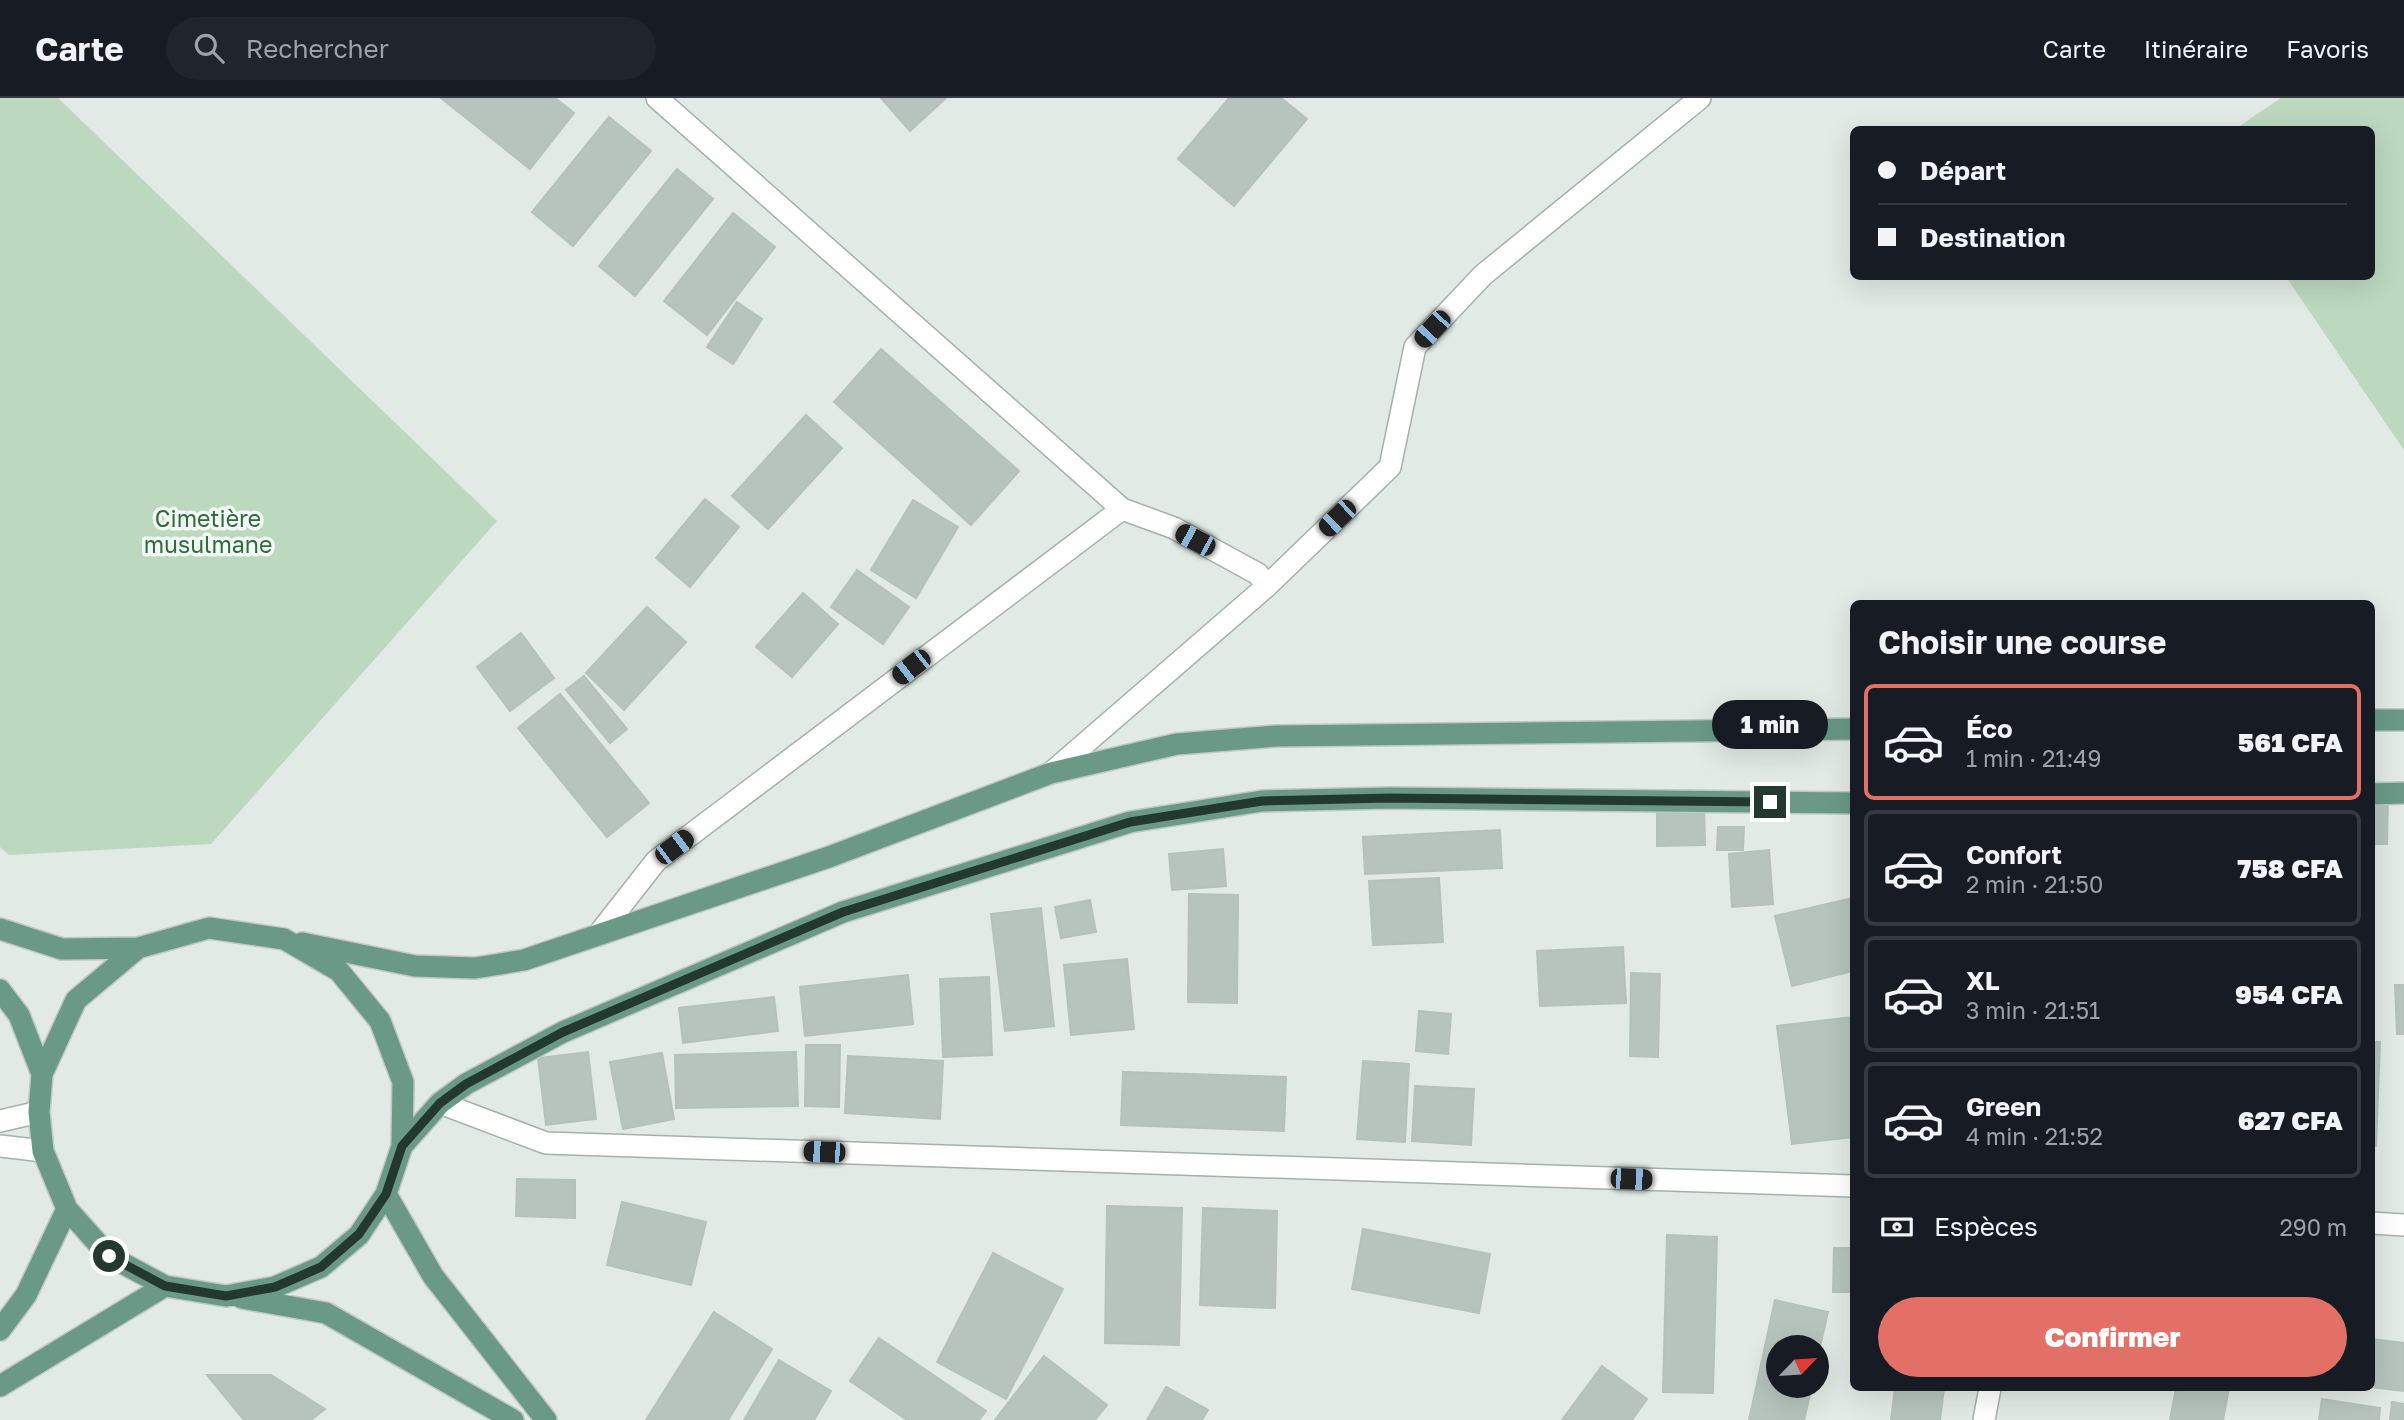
<!DOCTYPE html>
<html lang="fr">
<meta charset="utf-8">
<style>
body{margin:0;font-family:"Golos Text",sans-serif;background:#20242c;color:#f1f3f6;height:100vh;display:flex;flex-direction:column;font-size:26px;white-space:nowrap}
*{box-sizing:border-box;margin:0}
p{font-size:23px;color:#9ea1a6}
.icon{flex:none;width:38px;height:38px;fill:none;stroke:currentColor;stroke-width:2;stroke-linecap:round;stroke-linejoin:round}
.map{position:relative;flex:1;overflow:hidden}
.sheet{position:absolute;left:1850px;top:502px;width:525px;height:791px;display:flex;flex-direction:column;background:#171b24;border-radius:10px;box-shadow:0 7px 28px #0002}
.sheet>*{flex:none}
.hud{position:absolute;left:1850px;top:28px;width:525px;height:154px;border-radius:10px;box-shadow:0 7px 28px #0002;display:grid;align-content:center;height:154px;padding:0 28px;background:#171b24}
.needle{width:46px;rotate:65deg}
.fabs{position:absolute;left:1766px;top:1237px;display:grid;gap:14px}
.fabs a{display:grid;place-items:center;width:63px;height:63px;border-radius:50%;background:#171b24;box-shadow:0 7px 28px #0002;font-size:35px}
.end{position:absolute;width:32px;height:32px;margin:-16px;border:9px solid #23382f;background:#fff;box-shadow:0 0 0 4px #fff}
.from{border-radius:50%}
.bubble{position:absolute;height:49px;border-radius:24px;background:#171b24;box-shadow:0 7px 28px #0002;font-size:23px;font-weight:800;line-height:49px;text-align:center}
.car{position:absolute;width:21px;height:42px;margin:-21px -10px;border-radius:9px;box-shadow:0 0 5px 2px #0007;background:linear-gradient(#222 24%,#8ab4d8 0 40%,#222 0 76%,#8ab4d8 0 86%,#222 0)}
.hud b{display:flex;align-items:center;gap:24px;height:66px;font-size:26px}
.hud b+b{border-top:2px solid #363941}
.hud i{width:18px;height:18px;background:#f1f3f6}
ul{padding:0;list-style:none}
li{display:flex;align-items:center;gap:21px;height:116px;margin:0 14px 10px;padding:0 14px;border:4px solid #363941;border-radius:10px}
li div{flex:1}
li b{display:block;font-size:26px}
li em{font-style:normal;font-weight:800}
li.active{border-color:#e27066}
li>.icon{width:63px;height:63px;stroke-width:1.5}
h2{padding:0 28px;font-size:32px;line-height:84px}
.pay{display:flex;align-items:center;gap:18px;height:77px;padding:0 28px;font-size:26px}
.pay p{margin-inline-start:auto}
.primary-button{display:flex;gap:14px;margin-top:auto;padding:14px 28px}
.primary-button a{flex:1;height:80px;border-radius:42px;background:#e27066;color:#fff;font-size:28px;font-weight:800;line-height:80px;text-align:center}
header{display:flex;align-items:center;gap:42px;box-sizing:border-box;height:98px;padding:0 35px;background:#171b24;border-bottom:2px solid #363941}
header strong{font-size:33px}
nav{display:flex;gap:38px;margin-inline-start:auto;font-size:24px}
.search{width:490px;height:63px;background:#20242c;display:flex;align-items:center;gap:18px;box-sizing:border-box;padding:0 24px;border-radius:38px;color:#9ea1a6;font-size:26px}
.map>svg:first-child{display:block}
</style>
<header>
<strong>Carte</strong>
<div class="search"><svg class="icon" aria-label="search" viewBox="0 0 24 24"><circle cx="10" cy="10" r="6"/><path d="M15 15l6 6"/></svg>Rechercher</div>
<nav><a>Carte</a><a>Itinéraire</a><a>Favoris</a></nav>
</header>
<div class="map">
<svg width="2404" height="1322" viewBox="0 0 2404 1322">
<rect width="100%" height="100%" fill="#e1eae4"/>
<path fill="#bcd8bf" d="M0,0H58L497,423L211,746L9,757L0,749Z
M2281,0H2404V352L2286,179L2371,178V32L2235,31Z"/>
<path fill="#b6c4bd" stroke="#b4c2ba" stroke-width="2" d="M441,0H555L574,15L530,71Z
M881,0H946L910,33Z
M1229,0H1281L1307,21L1234,108L1178,61Z
M609,19L651,53L573,148L532,114Z
M677,71L713,101L635,198L599,168Z
M733,115L775,149L707,237L664,203Z
M737,204L762,221L733,266L707,249Z
M881,251L1019,373L971,427L834,304Z
M806,317L842,350L768,431L732,398Z
M705,401L739,429L690,489L656,460Z
M913,402L958,429L916,500L871,472Z
M857,472L909,509L883,546L831,509Z
M803,495L838,526L792,579L756,549Z
M647,509L686,544L624,612L586,575Z
M521,535L554,580L510,613L477,569Z
M584,578L627,631L610,645L566,592Z
M560,596L649,705L607,739L518,630Z
M2371,698H2388L2387,746H2371Z
M1657,708H1704L1705,747L1657,748Z
M1718,729H1744L1743,752H1717Z
M1500,732L1502,770L1365,776L1363,739Z
M1223,751L1226,788L1172,792L1169,756Z
M1769,752L1773,806L1732,809L1729,756Z
M1439,780L1443,844L1373,847L1369,783Z
M1189,796L1238,797L1237,905L1188,904Z
M1853,800V873L1792,888L1775,818Z
M1090,802L1096,834L1061,840L1055,809Z
M1041,810L1054,928L1005,933L991,816Z
M1623,849L1626,905L1540,908L1537,853Z
M1127,861L1134,931L1071,937L1064,867Z
M1631,875L1660,876L1658,959L1630,958Z
M908,877L913,926L805,938L800,889Z
M989,879L992,957L943,959L940,881Z
M2395,887H2404V936H2397Z
M774,899L778,933L683,945L679,910Z
M1419,913L1451,916L1448,956L1416,953Z
M1853,919V1039L1792,1046L1777,928Z
M2371,944H2380L2376,1048H2371Z
M806,947H840L839,1009L805,1008Z
M588,954L596,1021L546,1027L538,960Z
M796,954L798,1008L676,1010L675,957Z
M662,955L674,1021L623,1031L610,964Z
M848,958L943,963L940,1021L845,1015Z
M1363,963L1409,966L1405,1044L1357,1041Z
M1123,974L1286,979L1284,1033L1121,1027Z
M1415,988L1474,991L1471,1047L1412,1043Z
M517,1081L575,1082V1120L516,1118Z
M622,1104L706,1124L691,1187L607,1167Z
M1107,1108L1182,1110L1179,1247L1105,1245Z
M1203,1110L1277,1113L1275,1210L1200,1207Z
M1363,1131L1490,1156L1479,1215L1352,1191Z
M1667,1137L1717,1139L1713,1295L1663,1294Z
M1834,1150H1853V1194H1833Z
M993,1155L1063,1191L1006,1301L937,1264Z
M1775,1202L1828,1214L1816,1266V1250H1778V1288H1812L1804,1322H1749Z
M714,1214L772,1251L728,1322H646Z
M879,1240L986,1313L979,1322H907L850,1283Z
M2371,1241L2404,1245V1293L2371,1289Z
M1044,1258L1107,1307L1095,1322H995Z
M779,1262L831,1293L814,1322H744Z
M1602,1268L1647,1301L1632,1322H1562Z
M207,1277H271L325,1311L311,1322H244Z
M1166,1289L1208,1312L1202,1322H1147Z
M1895,1290H1944L1940,1322H1891Z
M2176,1290H2229L2223,1322H2170Z
M2322,1301L2380,1310L2379,1322H2319Z
M2392,1304L2404,1306V1322H2390Z"/>
<g fill="none" stroke-linecap="round" stroke-linejoin="round">
<defs>
<path id="minor" d="M657,0L1122,411L1174,430L1258,476L1267,488
M1051,675L1267,488L1390,369L1415,249L1483,177L1700,0
M598,837L656,763L1122,411
M440,1005L546,1045L1853,1088
M0,1023L39,1014
M0,1048L43,1053
M2371,1125L2404,1127
M1984,1322L1990,1290"/>
<path id="primary" d="M2371,622H2404
M2371,696L2404,695
M0,831L62,851L138,850
M302,845L415,868L475,870L524,862L829,759L1051,675L1177,646L1277,638L1853,631
M0,892L19,917L42,976
M402,1048L403,984L380,923L339,873L284,841L209,830L138,850L76,902L42,976L39,1014L43,1053L67,1111L109,1158L165,1188L226,1198L275,1189L321,1169L359,1137L386,1096L402,1048L440,1005L466,986L563,934L843,814L1130,724L1262,703L1390,700L1853,705
M386,1096L433,1178L546,1322
M242,1200L326,1215L513,1322
M0,1232L26,1197L67,1111
M0,1288L165,1188"/>
</defs>
<use href="#minor" stroke="#a4b1aa" stroke-width="24"/>
<use href="#primary" stroke="#c1c7c5" stroke-width="24"/>
<use href="#minor" stroke="#fff" stroke-width="21"/>
<use href="#primary" stroke="#6a9a86" stroke-width="21"/>
</g>
<g fill="none" stroke-linecap="round" stroke-linejoin="round">
<path stroke="#23382f" stroke-width="9" d="M109,1158L165,1188L226,1198L275,1189L321,1169L359,1136L386,1096L402,1048L440,1005L466,986L563,934L843,814L1130,724L1262,703L1390,700L1770,704"/>
</g>
<g text-anchor="middle" stroke-width="7" stroke-linejoin="round" paint-order="stroke">
<g font-size="23" fill="#326a3f" stroke="#f1f7f3">
<text x="208" y="429">Cimetière<tspan x="208" dy="26">musulmane</tspan></text>
</g>
</g>
</svg>
<div class="fabs">
<a><svg class="needle" viewBox="-14 -14 28 28"><path d="M0-13l5 13h-10z" fill="#e53935"/><path d="M0 13l5-13h-10z" fill="#9ea1a6"/></svg></a>
</div>
<i class="end from" style="left:109px;top:1158px"></i>
<i class="end" style="left:1770px;top:704px"></i>
<div class="bubble" style="left:1712px;top:602px;width:116px">1 min</div>
<i class="car" style="left:1432px;top:231px;rotate:223deg"></i>
<i class="car" style="left:1337px;top:420px;rotate:226deg"></i>
<i class="car" style="left:1195px;top:442px;rotate:298deg"></i>
<i class="car" style="left:911px;top:569px;rotate:232deg"></i>
<i class="car" style="left:674px;top:749px;rotate:53deg"></i>
<i class="car" style="left:824px;top:1054px;rotate:272deg"></i>
<i class="car" style="left:1631px;top:1081px;rotate:92deg"></i>
<div class="hud">
<b><i class="from"></i>Départ</b>
<b><i></i>Destination</b>
</div>
<section class="sheet">
<h2>Choisir une course</h2>
<ul>
<li class="active"><svg class="icon" aria-label="car" viewBox="0 0 24 24"><path d="M5 17H2v-5l4-1 3-4h7l3 4 3 1v5h-3M9 17h6M6 11h13"/><circle cx="7" cy="17" r="2"/><circle cx="17" cy="17" r="2"/></svg><div><b>Éco</b><p>1 min · 21:49</p></div><em>561 CFA</em></li>
<li><svg class="icon" aria-label="car" viewBox="0 0 24 24"><path d="M5 17H2v-5l4-1 3-4h7l3 4 3 1v5h-3M9 17h6M6 11h13"/><circle cx="7" cy="17" r="2"/><circle cx="17" cy="17" r="2"/></svg><div><b>Confort</b><p>2 min · 21:50</p></div><em>758 CFA</em></li>
<li><svg class="icon" aria-label="car" viewBox="0 0 24 24"><path d="M5 17H2v-5l4-1 3-4h7l3 4 3 1v5h-3M9 17h6M6 11h13"/><circle cx="7" cy="17" r="2"/><circle cx="17" cy="17" r="2"/></svg><div><b>XL</b><p>3 min · 21:51</p></div><em>954 CFA</em></li>
<li><svg class="icon" aria-label="car" viewBox="0 0 24 24"><path d="M5 17H2v-5l4-1 3-4h7l3 4 3 1v5h-3M9 17h6M6 11h13"/><circle cx="7" cy="17" r="2"/><circle cx="17" cy="17" r="2"/></svg><div><b>Green</b><p>4 min · 21:52</p></div><em>627 CFA</em></li>
</ul>
<div class="pay"><svg class="icon" aria-label="cash" viewBox="0 0 24 24"><path d="M3 7h18v10H3z"/><circle cx="12" cy="12" r="2"/></svg>Espèces<p>290 m</p></div>
<div class="primary-button"><a>Confirmer</a></div>
</section>
</div>
